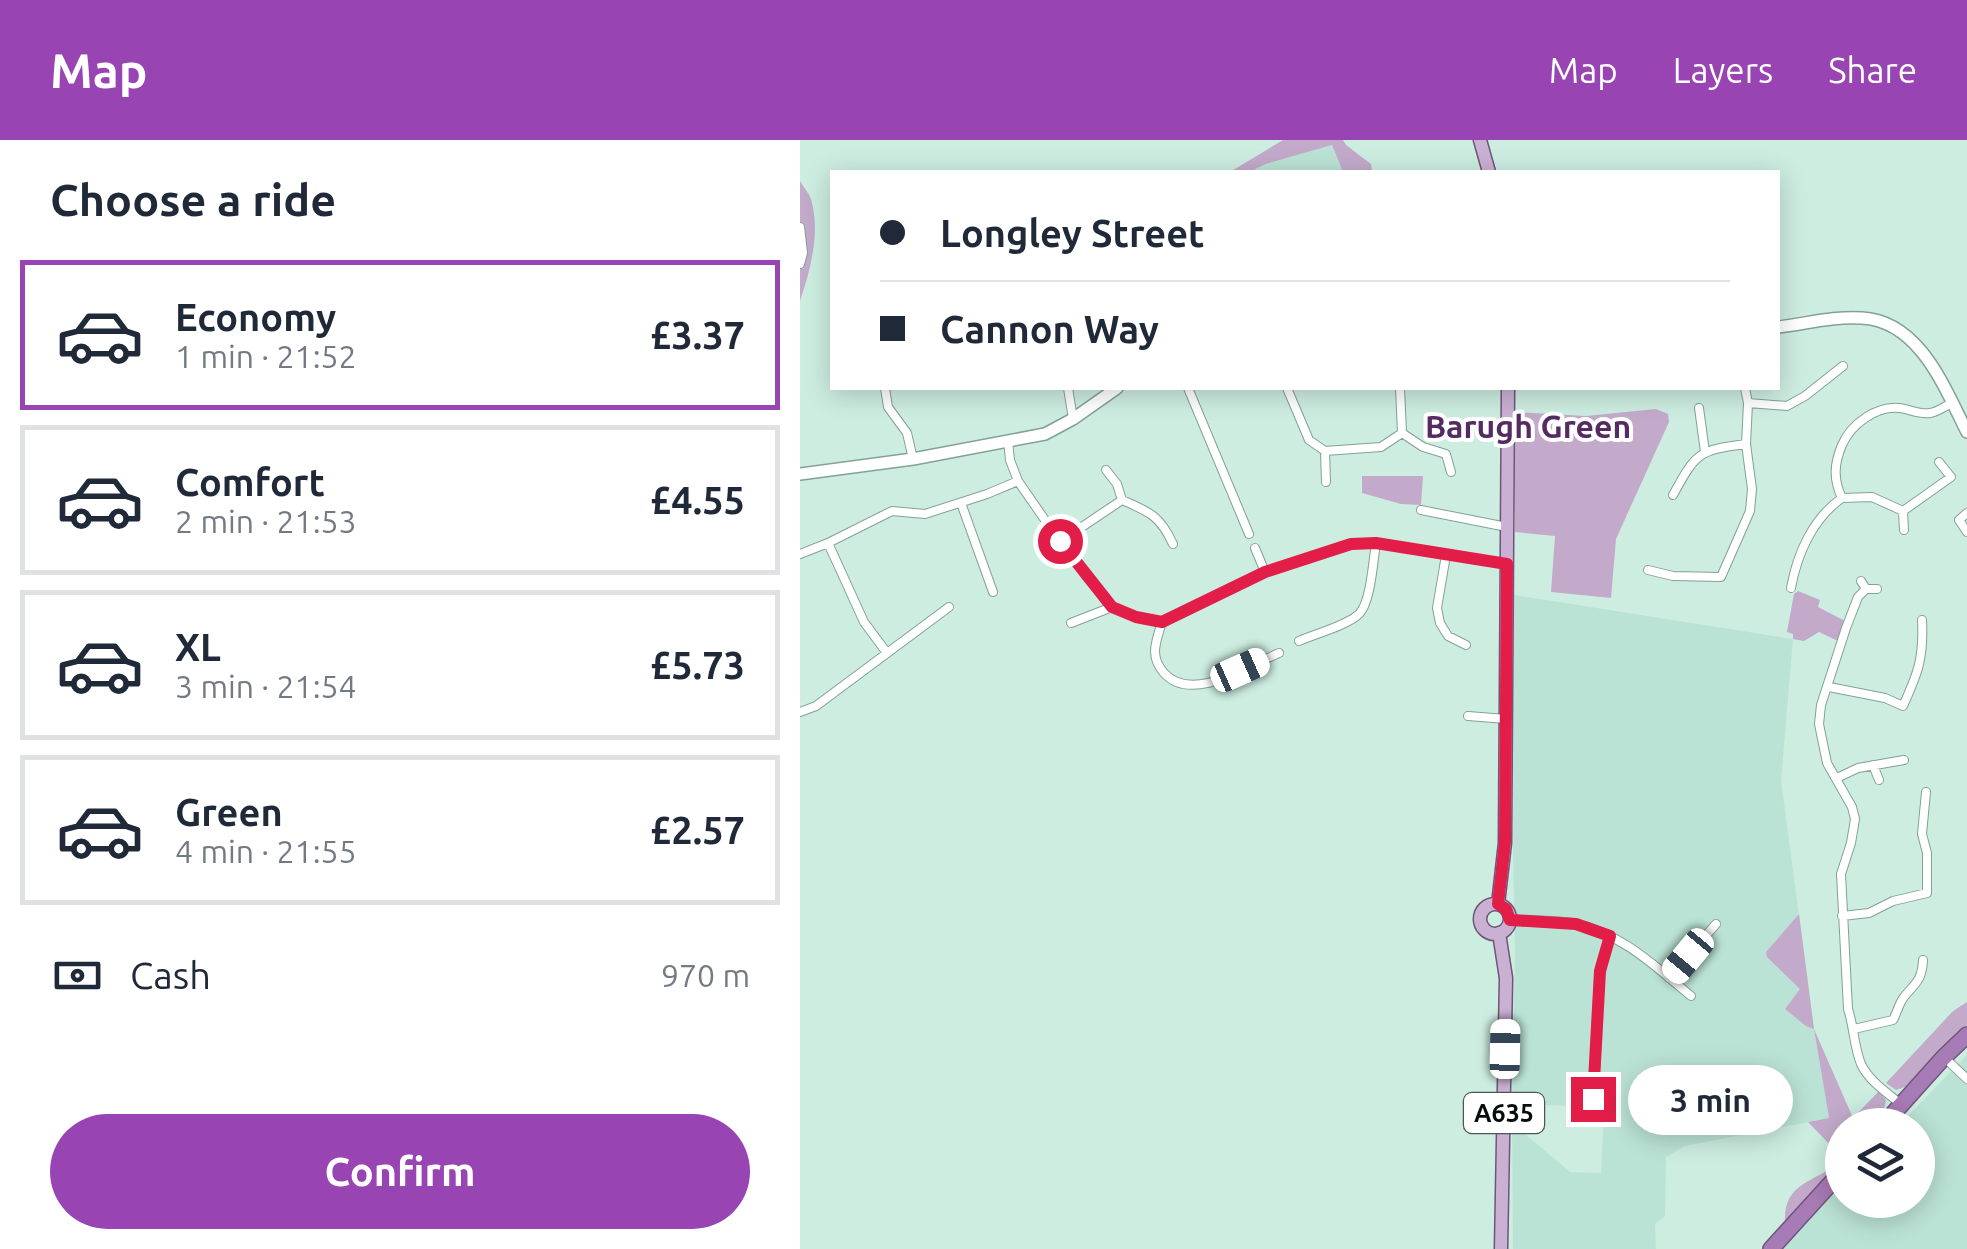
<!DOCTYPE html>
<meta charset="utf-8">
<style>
body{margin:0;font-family:Ubuntu,sans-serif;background:#f2f2f3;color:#1f2937;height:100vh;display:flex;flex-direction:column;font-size:38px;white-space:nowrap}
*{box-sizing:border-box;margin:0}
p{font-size:32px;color:#747a83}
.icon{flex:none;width:55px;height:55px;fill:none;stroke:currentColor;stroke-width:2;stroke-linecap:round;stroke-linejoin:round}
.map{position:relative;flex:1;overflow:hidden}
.panel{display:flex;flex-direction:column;background:#fff;width:800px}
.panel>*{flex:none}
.banner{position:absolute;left:30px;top:30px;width:950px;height:220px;border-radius:0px;box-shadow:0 5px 25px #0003;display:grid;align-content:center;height:220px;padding:0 50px;background:#fff}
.fabs{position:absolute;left:1025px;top:968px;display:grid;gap:20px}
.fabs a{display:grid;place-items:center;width:110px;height:110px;border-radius:50%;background:#fff;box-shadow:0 5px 25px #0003;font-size:50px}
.end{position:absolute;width:45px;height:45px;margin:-22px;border:12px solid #e11d48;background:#fff;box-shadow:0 0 0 5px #fff}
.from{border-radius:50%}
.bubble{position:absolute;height:70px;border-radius:35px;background:#fff;box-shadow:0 5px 25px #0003;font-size:32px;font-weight:700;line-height:70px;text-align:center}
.car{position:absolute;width:30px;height:60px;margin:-30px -15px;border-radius:12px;box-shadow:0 0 8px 2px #0007;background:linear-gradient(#fff 24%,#345 0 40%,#fff 0 76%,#345 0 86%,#fff 0)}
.banner b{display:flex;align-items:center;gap:35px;height:95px;font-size:38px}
.banner b+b{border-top:2px solid #e0e1e3}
.banner i{width:25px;height:25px;background:#1f2937}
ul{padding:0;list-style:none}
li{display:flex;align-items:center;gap:30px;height:150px;margin:0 20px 15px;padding:0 30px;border:5px solid #e0e1e3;border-radius:0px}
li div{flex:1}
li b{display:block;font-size:38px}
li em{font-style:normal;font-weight:700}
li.selected{border-color:#9844b2}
li>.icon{width:90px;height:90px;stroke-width:1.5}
h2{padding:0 50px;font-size:45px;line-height:120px}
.pay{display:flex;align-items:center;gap:25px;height:110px;padding:0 50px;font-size:38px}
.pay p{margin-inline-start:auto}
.primary-button{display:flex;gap:20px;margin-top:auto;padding:20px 50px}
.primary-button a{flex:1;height:115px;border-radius:60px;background:#9844b2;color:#fff;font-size:40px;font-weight:700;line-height:115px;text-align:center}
header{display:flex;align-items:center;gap:60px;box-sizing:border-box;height:140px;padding:0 50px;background:#9844b2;color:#fff}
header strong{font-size:48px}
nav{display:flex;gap:55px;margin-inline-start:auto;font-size:35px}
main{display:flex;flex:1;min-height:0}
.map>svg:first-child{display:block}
</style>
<header>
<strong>Map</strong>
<nav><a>Map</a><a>Layers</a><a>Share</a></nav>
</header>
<main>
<section class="panel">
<h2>Choose a ride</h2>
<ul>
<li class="selected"><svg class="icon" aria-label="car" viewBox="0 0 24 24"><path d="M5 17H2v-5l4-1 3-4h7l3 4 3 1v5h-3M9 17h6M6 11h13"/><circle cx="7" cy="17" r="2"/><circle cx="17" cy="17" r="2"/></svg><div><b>Economy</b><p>1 min · 21:52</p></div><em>£3.37</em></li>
<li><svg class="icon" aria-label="car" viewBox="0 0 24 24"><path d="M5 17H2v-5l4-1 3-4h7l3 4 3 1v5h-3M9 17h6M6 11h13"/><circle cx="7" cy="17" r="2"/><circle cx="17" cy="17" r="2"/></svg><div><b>Comfort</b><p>2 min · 21:53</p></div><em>£4.55</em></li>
<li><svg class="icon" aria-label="car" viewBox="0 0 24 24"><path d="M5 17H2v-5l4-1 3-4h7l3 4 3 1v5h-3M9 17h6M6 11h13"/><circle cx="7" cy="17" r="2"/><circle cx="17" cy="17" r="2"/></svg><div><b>XL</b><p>3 min · 21:54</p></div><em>£5.73</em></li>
<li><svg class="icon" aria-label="car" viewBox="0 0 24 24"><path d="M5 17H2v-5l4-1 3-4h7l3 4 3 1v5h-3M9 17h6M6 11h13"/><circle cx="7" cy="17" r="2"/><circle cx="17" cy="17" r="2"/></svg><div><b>Green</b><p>4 min · 21:55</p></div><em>£2.57</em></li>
</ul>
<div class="pay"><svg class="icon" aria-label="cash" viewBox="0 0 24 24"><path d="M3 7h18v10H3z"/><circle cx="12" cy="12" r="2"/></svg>Cash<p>970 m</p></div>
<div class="primary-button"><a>Confirm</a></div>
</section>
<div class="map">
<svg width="1167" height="1109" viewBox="0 0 1167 1109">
<rect width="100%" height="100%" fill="#cdede1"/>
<path fill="#bbe3d5" d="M532,5L543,32H449L466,24Z
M714,455L993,499L981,640L1014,889L1029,978L885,1006L866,1017L865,1076L855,1084L856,1109H713L712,983L770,1032L801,1033L804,967L712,964L715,809L713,714Z
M1167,915V1109H980L1042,1043V1060H1118V985H1099Z"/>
<path fill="#c3aacb" d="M483,0H543L546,5L571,24L572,32H543L532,5L466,24L449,32H430Z
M0,41C4,48 11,55 12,63C20,95 10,131 0,161Z
M856,269L868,274L869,282L816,399L811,458L751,452L755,396L715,392L714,272L786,276Z
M562,336H623L621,365L601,364L562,353Z
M998,451L1020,460L1018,467L1045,481L1040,502L1019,492L1004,501L993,499V494L987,492L994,454Z
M999,774L1014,889L1053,978L1079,951L1086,960L1082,979L1076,985H1042V1020L985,1081C984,1050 1003,1044 1027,1031L1032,1007L1008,982L1029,978L1014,889L1006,886L985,869L1000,849L967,817L966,812Z
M1167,862V885L1156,893L1105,947L1096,950L1086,943L1153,871Z"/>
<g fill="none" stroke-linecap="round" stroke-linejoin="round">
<defs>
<path id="street" d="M0,87L3,113L0,124
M85,248L88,267L107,293L113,319
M268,248L273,279
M388,248L449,394
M487,248L509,300L525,311L581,307L602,293L600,248
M948,263L987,266L1005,256L1043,226
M899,268L905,312
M602,293L623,307L646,314L651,332
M208,301L210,320L218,341L245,380L286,436L312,467L337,477L362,482L465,432L551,404L576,403L707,424
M525,311L526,342
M306,330L317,344L322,360C350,372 360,376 373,404
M873,355C896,313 898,310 946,304
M1042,358L1072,357L1103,371L1151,337L1139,322
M161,363L193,452
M621,370L707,387
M1103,371L1104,390
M1167,373L1159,380L1167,392
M261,401L322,360
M28,403L64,482L87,513
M455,408L465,432
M0,414L28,403L92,371L125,374L187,354L218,341
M646,415L637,468L640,483L648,496L666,505
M848,430L873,436L921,437L950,371L952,349L946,304L948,263L945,248
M1061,441L1066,449H1077
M991,448C997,414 1013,378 1042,358C1033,339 1034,324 1042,305C1051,284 1076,266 1099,268C1110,269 1119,275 1130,273C1138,272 1145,266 1152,263
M1066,449L1058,457L1046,488L1021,565L1019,584L1027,623L1052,667L1055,679L1051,703L1041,734L1048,869C1054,887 1054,907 1061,924C1069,941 1087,953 1101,964
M362,482C356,502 349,516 364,533C392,564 448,526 479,513
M271,483L312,467
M499,501C515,494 548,485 559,474C571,462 573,421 576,403
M1029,547L1085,558L1103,566C1118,533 1124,518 1122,480
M0,572L16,566L149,467
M668,576L706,579
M1073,625L1079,640
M1037,638L1058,628L1104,620
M1042,776L1069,773L1093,761L1127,753V713L1122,694L1126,652
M710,779C730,780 752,780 772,783C820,792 855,826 891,856
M869,838L916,784
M1054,889L1093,880C1097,873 1099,863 1104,857C1115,843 1122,841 1123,820
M1145,918L1167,939
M793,959L800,831L811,796"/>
<path id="secondary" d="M978,187C1005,184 1034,176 1062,178C1120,181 1145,249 1167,292
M0,334L113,319L245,294L273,279L317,248"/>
<path id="primary" d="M680,0L689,32
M698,764L705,703L708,248
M680 779a15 15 0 1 1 30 0a15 15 0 1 1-30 0Z
M699,793L706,838L701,1109"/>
<path id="highway" d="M1083,985L1144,917L1167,895
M971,1109L1042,1031"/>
</defs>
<use href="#street" stroke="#83a196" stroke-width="10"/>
<use href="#secondary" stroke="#83a196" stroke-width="14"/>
<use href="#primary" stroke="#6e557a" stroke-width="15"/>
<use href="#highway" stroke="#6e557a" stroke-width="18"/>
<use href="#street" stroke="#fff" stroke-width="8"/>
<use href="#secondary" stroke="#fff" stroke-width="11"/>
<use href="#primary" stroke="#cab0d3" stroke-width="12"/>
<use href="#highway" stroke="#a77bb5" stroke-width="15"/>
</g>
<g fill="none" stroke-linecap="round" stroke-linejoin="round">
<path stroke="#e11d48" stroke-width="12" d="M260,401L312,467L336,477L362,482L465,432L551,404L576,403L707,424L705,702L698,764L706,769L710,780L776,784L810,796L800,831L793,959"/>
</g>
<g text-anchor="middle" stroke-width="8" stroke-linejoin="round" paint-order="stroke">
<rect fill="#fff" stroke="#4f5654" stroke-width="2.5" x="664" y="953" width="80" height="40" rx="8"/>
<g font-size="25" font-weight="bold" fill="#040e0b">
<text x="704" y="982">A635</text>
</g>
<g font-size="32" font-weight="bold" fill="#552c61" stroke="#fff">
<text x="728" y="298">Barugh Green</text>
</g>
</g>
</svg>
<div class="fabs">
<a><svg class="icon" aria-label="layers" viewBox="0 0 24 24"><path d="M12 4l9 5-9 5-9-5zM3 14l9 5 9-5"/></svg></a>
</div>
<i class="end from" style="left:260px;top:401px"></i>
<i class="end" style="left:793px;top:959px"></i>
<div class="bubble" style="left:828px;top:925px;width:165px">3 min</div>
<i class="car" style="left:440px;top:530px;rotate:66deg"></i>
<i class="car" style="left:888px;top:816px;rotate:220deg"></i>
<i class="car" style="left:705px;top:909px;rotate:1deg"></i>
<div class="banner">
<b><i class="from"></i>Longley Street</b>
<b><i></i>Cannon Way</b>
</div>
</div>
</main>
